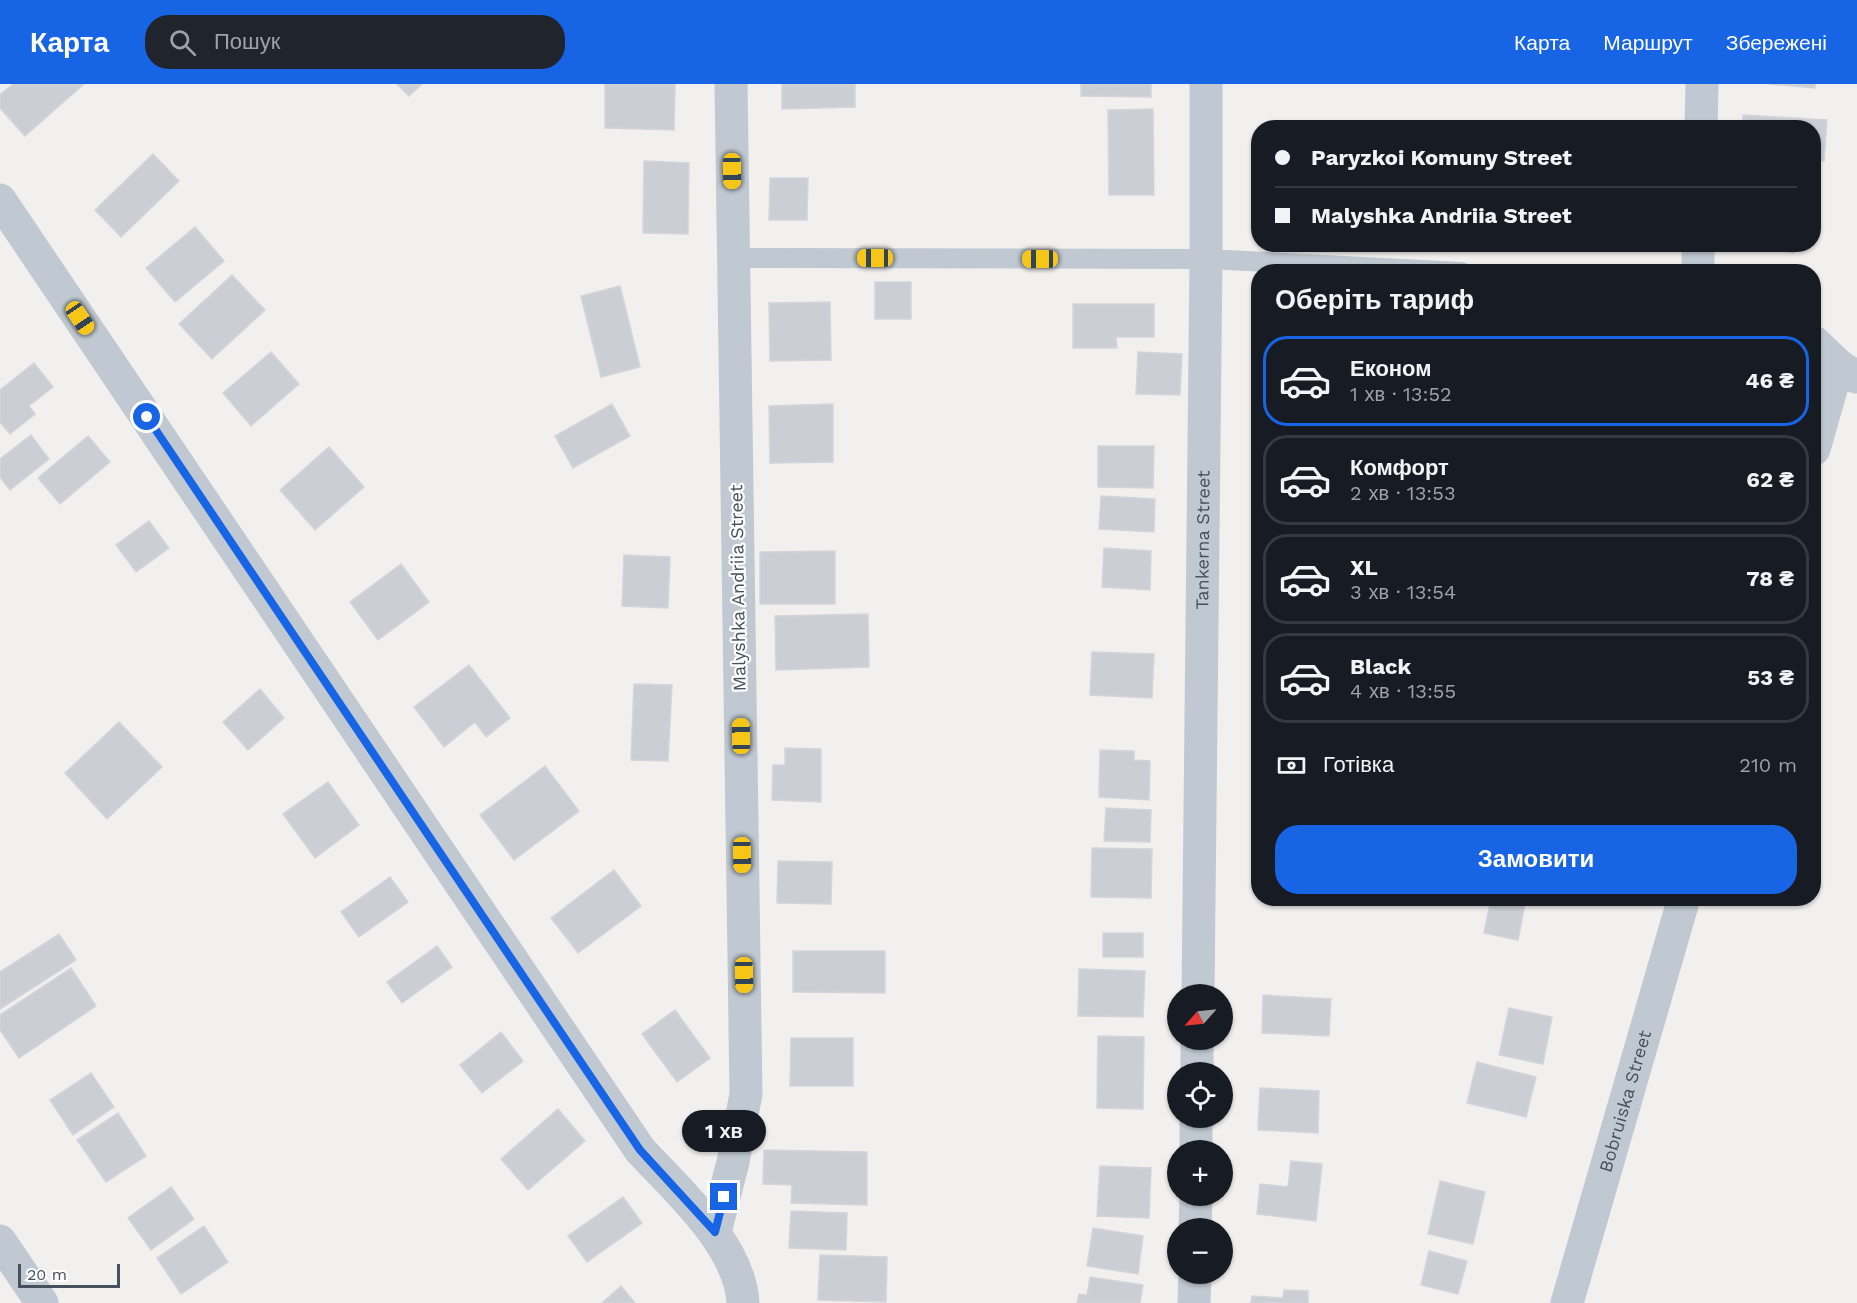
<!DOCTYPE html>
<html lang="uk">
<meta charset="utf-8">
<style>
body{margin:0;font-family:"Work Sans",sans-serif;background:#20242c;color:#f1f3f6;height:100vh;display:flex;flex-direction:column;font-size:22px;white-space:nowrap}
*{box-sizing:border-box;margin:0}
p{font-size:20px;color:#9ea1a6}
.icon{flex:none;width:33px;height:33px;fill:none;stroke:currentColor;stroke-width:2;stroke-linecap:round;stroke-linejoin:round}
.map{position:relative;flex:1;overflow:hidden}
.drawer{position:absolute;left:1251px;top:180px;width:570px;height:642px;display:flex;flex-direction:column;background:#171b24;border-radius:24px;box-shadow:0 2px 4px #0004}
.drawer>*{flex:none}
.top-card{position:absolute;left:1251px;top:36px;width:570px;height:132px;border-radius:24px;box-shadow:0 2px 4px #0004;display:grid;align-content:center;height:132px;padding:0 24px;background:#171b24}
.needle{width:39px;rotate:243deg}
.buttons{position:absolute;left:1167px;top:900px;display:grid;gap:12px}
.buttons a{display:grid;place-items:center;width:66px;height:66px;border-radius:50%;background:#171b24;box-shadow:0 2px 4px #0004;font-size:30px}
.scale{position:absolute;left:18px;bottom:15px;width:102px;box-sizing:border-box;padding-left:6px;border:3px solid #47515d;border-top:0;font-size:16px;line-height:21px;white-space:nowrap;color:#47515d;-webkit-text-stroke:4px #fff;paint-order:stroke}
.end{position:absolute;width:27px;height:27px;margin:-14px;border:8px solid #1764e4;background:#fff;box-shadow:0 0 0 3px #fff}
.from{border-radius:50%}
.bubble{position:absolute;height:42px;border-radius:21px;background:#171b24;box-shadow:0 2px 4px #0004;font-size:20px;font-weight:700;line-height:42px;text-align:center}
.car{position:absolute;width:18px;height:36px;margin:-18px -9px;border-radius:8px;box-shadow:0 0 4px 2px #0007;background:linear-gradient(#f5c518 24%,#345 0 40%,#f5c518 0 76%,#345 0 86%,#f5c518 0)}
.top-card b{display:flex;align-items:center;gap:21px;height:57px;font-size:22px}
.top-card b+b{border-top:2px solid #363941}
.top-card i{width:15px;height:15px;background:#f1f3f6}
ul{padding:0;list-style:none}
li{display:flex;align-items:center;gap:18px;height:90px;margin:0 12px 9px;padding:0 12px;border:3px solid #363941;border-radius:24px}
li div{flex:1}
li b{display:block;font-size:22px}
li em{font-style:normal;font-weight:700}
li.selected{border-color:#1764e4}
li>.icon{width:54px;height:54px;stroke-width:1.5}
h2{padding:0 24px;font-size:27px;line-height:72px}
.pay{display:flex;align-items:center;gap:15px;height:66px;padding:0 24px;font-size:22px}
.pay p{margin-inline-start:auto}
.cta{display:flex;gap:12px;margin-top:auto;padding:12px 24px}
.cta a{flex:1;height:69px;border-radius:24px;background:#1764e4;color:#fff;font-size:24px;font-weight:700;line-height:69px;text-align:center}
header{display:flex;align-items:center;gap:36px;box-sizing:border-box;height:84px;padding:0 30px;background:#1764e4;color:#fff}
header strong{font-size:28px}
nav{display:flex;gap:33px;margin-inline-start:auto;font-size:21px}
.search{width:420px;height:54px;background:#20242c;display:flex;align-items:center;gap:15px;box-sizing:border-box;padding:0 21px;border-radius:24px;color:#9ea1a6;font-size:22px}
.map>svg:first-child{display:block}
</style>
<header>
<strong>Карта</strong>
<div class="search"><svg class="icon" aria-label="search" viewBox="0 0 24 24"><circle cx="10" cy="10" r="6"/><path d="M15 15l6 6"/></svg>Пошук</div>
<nav><a>Карта</a><a>Маршрут</a><a>Збережені</a></nav>
</header>
<div class="map">
<svg width="1857" height="1219" viewBox="0 0 1857 1219">
<rect width="100%" height="100%" fill="#f2f0ef"/>
<path fill="#cbced5" stroke="#d3d5db" stroke-width="1.5" d="M13,0H84L25,52L0,24V11Z
M397,0H422L409,12Z
M605,0H675L674,46L605,44Z
M782,0H855V23L782,25Z
M1081,0H1151V13L1081,12Z
M1769,0H1815V4Z
M1153,25L1154,111H1109L1108,26Z
M1743,31L1827,36L1824,77L1814,76V44H1742Z
M153,70L179,97L121,153L95,126Z
M644,77L689,79L688,150L643,149Z
M770,94H808L807,136H769Z
M195,143L224,177L175,218L146,184Z
M1733,160H1795L1794,169Z
M232,191L265,226L212,275L179,240Z
M875,198H911V235H875Z
M620,202L640,283L601,293L581,212Z
M830,218L831,276L770,277L769,219Z
M1073,220H1154V253H1116L1117,264H1073Z
M271,268L299,300L251,342L223,309Z
M1138,268L1182,270L1180,311L1136,310Z
M34,279L53,303L29,322L35,330L10,350L0,338V306Z
M612,320L630,352L573,384L555,352Z
M833,320V378L770,379L769,322Z
M31,351L49,375L10,406L0,393V375Z
M88,352L110,378L60,420L38,394Z
M1098,362H1154L1153,404L1098,403Z
M329,363L364,403L315,446L280,406Z
M1101,412L1155,415L1154,448L1099,445Z
M149,437L169,464L136,488L116,461Z
M1104,464L1151,467L1150,506L1102,503Z
M835,467V520H760V468Z
M624,471L670,473L668,524L622,522Z
M401,480L429,518L378,556L350,518Z
M868,530L869,583L776,586L775,532Z
M1092,568L1154,570L1152,614L1090,611Z
M469,581L510,634L486,653L475,638L444,663L414,623Z
M634,600L672,601L668,677L631,676Z
M260,605L284,634L248,666L223,638Z
M119,638L162,683L107,735L65,689Z
M785,664L821,665V718L772,716L773,681H785Z
M1100,666L1134,667V676L1150,677L1149,716L1099,713Z
M545,682L579,727L514,776L480,731Z
M328,698L359,741L315,774L283,730Z
M1106,724L1151,726L1150,758L1104,757Z
M1092,764L1152,765L1151,814L1091,813Z
M778,777L832,778L831,820L777,819Z
M614,786L641,822L578,869L551,834Z
M390,793L408,818L359,853L341,828Z
M1298,814H1343V817L1298,816Z
M1491,814L1525,820L1518,856L1484,849Z
M1103,849H1143V873H1103Z
M59,850L76,876L0,925V888Z
M437,862L452,883L402,919L387,898Z
M793,867H885V909L793,908Z
M71,884L96,922L19,974L0,946V931Z
M1079,885L1145,887L1143,933L1078,932Z
M1263,911L1331,915L1329,952L1262,949Z
M1509,924L1552,933L1543,980L1499,971Z
M675,926L710,974L677,998L642,950Z
M501,948L523,977L482,1009L460,981Z
M1098,952L1144,953L1143,1025L1097,1024Z
M791,954H853V1002H790Z
M1477,978L1536,993L1526,1033L1467,1019Z
M91,989L114,1023L73,1051L50,1016Z
M1260,1004L1319,1007L1318,1049L1258,1046Z
M558,1025L585,1057L528,1106L501,1075Z
M118,1029L146,1072L106,1098L77,1056Z
M764,1066L867,1068V1121L791,1119L792,1101L763,1100Z
M1291,1077L1322,1080L1316,1137L1257,1130L1260,1100L1288,1103Z
M1100,1082L1151,1084L1149,1134L1097,1132Z
M1440,1097L1485,1108L1473,1160L1428,1150Z
M171,1103L194,1135L151,1166L128,1134Z
M623,1113L642,1139L587,1178L568,1152Z
M791,1127L847,1129L846,1166L789,1164Z
M204,1142L228,1178L181,1210L157,1174Z
M1093,1144L1143,1152L1138,1190L1087,1182Z
M1429,1167L1467,1177L1458,1210L1421,1201Z
M820,1171L887,1173L886,1218L818,1216Z
M1090,1193L1143,1201L1140,1219H1077L1079,1210L1087,1211Z
M621,1202L635,1219H602Z
M1284,1206L1308,1207V1219H1251L1252,1212L1283,1214Z"/>
<g fill="none" stroke-linecap="round" stroke-linejoin="round">
<path stroke="#c0c9d1" stroke-width="20" d="M733,174L1206,175L1462,188"/>
<g stroke="#c0c9d1" stroke-width="33">
<path d="M1701,44L1702,0"/>
<path d="M0,116L640,1066C677,1106 740,1161 743,1219"/>
<path d="M1698,188V160"/>
<path d="M1814,258L1838,281L1856,293"/>
<path d="M1814,365L1838,281"/>
<path id="s1" d="M1198,910L1206,175V0"/>
<path d="M1197,988V956"/>
<path d="M1196,1066V1034"/>
<path d="M1195,1144L1196,1112"/>
<path d="M715,1148L733,1078L746,1010L731,0"/>
<path d="M0,1157L42,1219"/>
<path d="M1194,1219L1195,1190"/>
<path id="s2" d="M1567,1219L1684,814"/>
</g>
</g>
<g fill="none" stroke-linecap="round" stroke-linejoin="round">
<path stroke="#1764e4" stroke-width="8" d="M147,333L640,1066L715,1148L724,1113"/>
</g>
<g text-anchor="middle" stroke-width="4.5" stroke-linejoin="round" paint-order="stroke">
<g font-size="18" fill="#47515d" stroke="#fff">
<text dy="6" stroke="none"><textPath href="#s1" startOffset="454">Tankerna Street</textPath></text>
<text transform="translate(738 504) rotate(-91)" y="6">Malyshka Andriia Street</text>
<text dy="6" stroke="none"><textPath href="#s2" startOffset="210">Bobruiska Street</textPath></text>
</g>
</g>
</svg>
<div class="buttons">
<a><svg class="needle" viewBox="-14 -14 28 28"><path d="M0-13l5 13h-10z" fill="#e53935"/><path d="M0 13l5-13h-10z" fill="#9ea1a6"/></svg></a>
<a><svg class="icon" aria-label="locate" viewBox="0 0 24 24"><circle cx="12" cy="12" r="6"/><path d="M12 2v4M12 18v4M2 12h4M18 12h4"/></svg></a>
<a>+</a>
<a>−</a>
</div>
<div class="scale">20 m</div>
<i class="end from" style="left:147px;top:333px"></i>
<i class="end" style="left:724px;top:1113px"></i>
<div class="bubble" style="left:682px;top:1026px;width:84px">1 хв</div>
<i class="car" style="left:732px;top:87px;rotate:179deg"></i>
<i class="car" style="left:875px;top:174px;rotate:270deg"></i>
<i class="car" style="left:1040px;top:175px;rotate:270deg"></i>
<i class="car" style="left:80px;top:234px;rotate:146deg"></i>
<i class="car" style="left:741px;top:652px;rotate:359deg"></i>
<i class="car" style="left:742px;top:771px;rotate:179deg"></i>
<i class="car" style="left:744px;top:891px;rotate:179deg"></i>
<div class="top-card">
<b><i class="from"></i>Paryzkoi Komuny Street</b>
<b><i></i>Malyshka Andriia Street</b>
</div>
<section class="drawer">
<h2>Оберіть тариф</h2>
<ul>
<li class="selected"><svg class="icon" aria-label="car" viewBox="0 0 24 24"><path d="M5 17H2v-5l4-1 3-4h7l3 4 3 1v5h-3M9 17h6M6 11h13"/><circle cx="7" cy="17" r="2"/><circle cx="17" cy="17" r="2"/></svg><div><b>Економ</b><p>1 хв · 13:52</p></div><em>46 ₴</em></li>
<li><svg class="icon" aria-label="car" viewBox="0 0 24 24"><path d="M5 17H2v-5l4-1 3-4h7l3 4 3 1v5h-3M9 17h6M6 11h13"/><circle cx="7" cy="17" r="2"/><circle cx="17" cy="17" r="2"/></svg><div><b>Комфорт</b><p>2 хв · 13:53</p></div><em>62 ₴</em></li>
<li><svg class="icon" aria-label="car" viewBox="0 0 24 24"><path d="M5 17H2v-5l4-1 3-4h7l3 4 3 1v5h-3M9 17h6M6 11h13"/><circle cx="7" cy="17" r="2"/><circle cx="17" cy="17" r="2"/></svg><div><b>XL</b><p>3 хв · 13:54</p></div><em>78 ₴</em></li>
<li><svg class="icon" aria-label="car" viewBox="0 0 24 24"><path d="M5 17H2v-5l4-1 3-4h7l3 4 3 1v5h-3M9 17h6M6 11h13"/><circle cx="7" cy="17" r="2"/><circle cx="17" cy="17" r="2"/></svg><div><b>Black</b><p>4 хв · 13:55</p></div><em>53 ₴</em></li>
</ul>
<div class="pay"><svg class="icon" aria-label="cash" viewBox="0 0 24 24"><path d="M3 7h18v10H3z"/><circle cx="12" cy="12" r="2"/></svg>Готівка<p>210 m</p></div>
<div class="cta"><a>Замовити</a></div>
</section>
</div>
